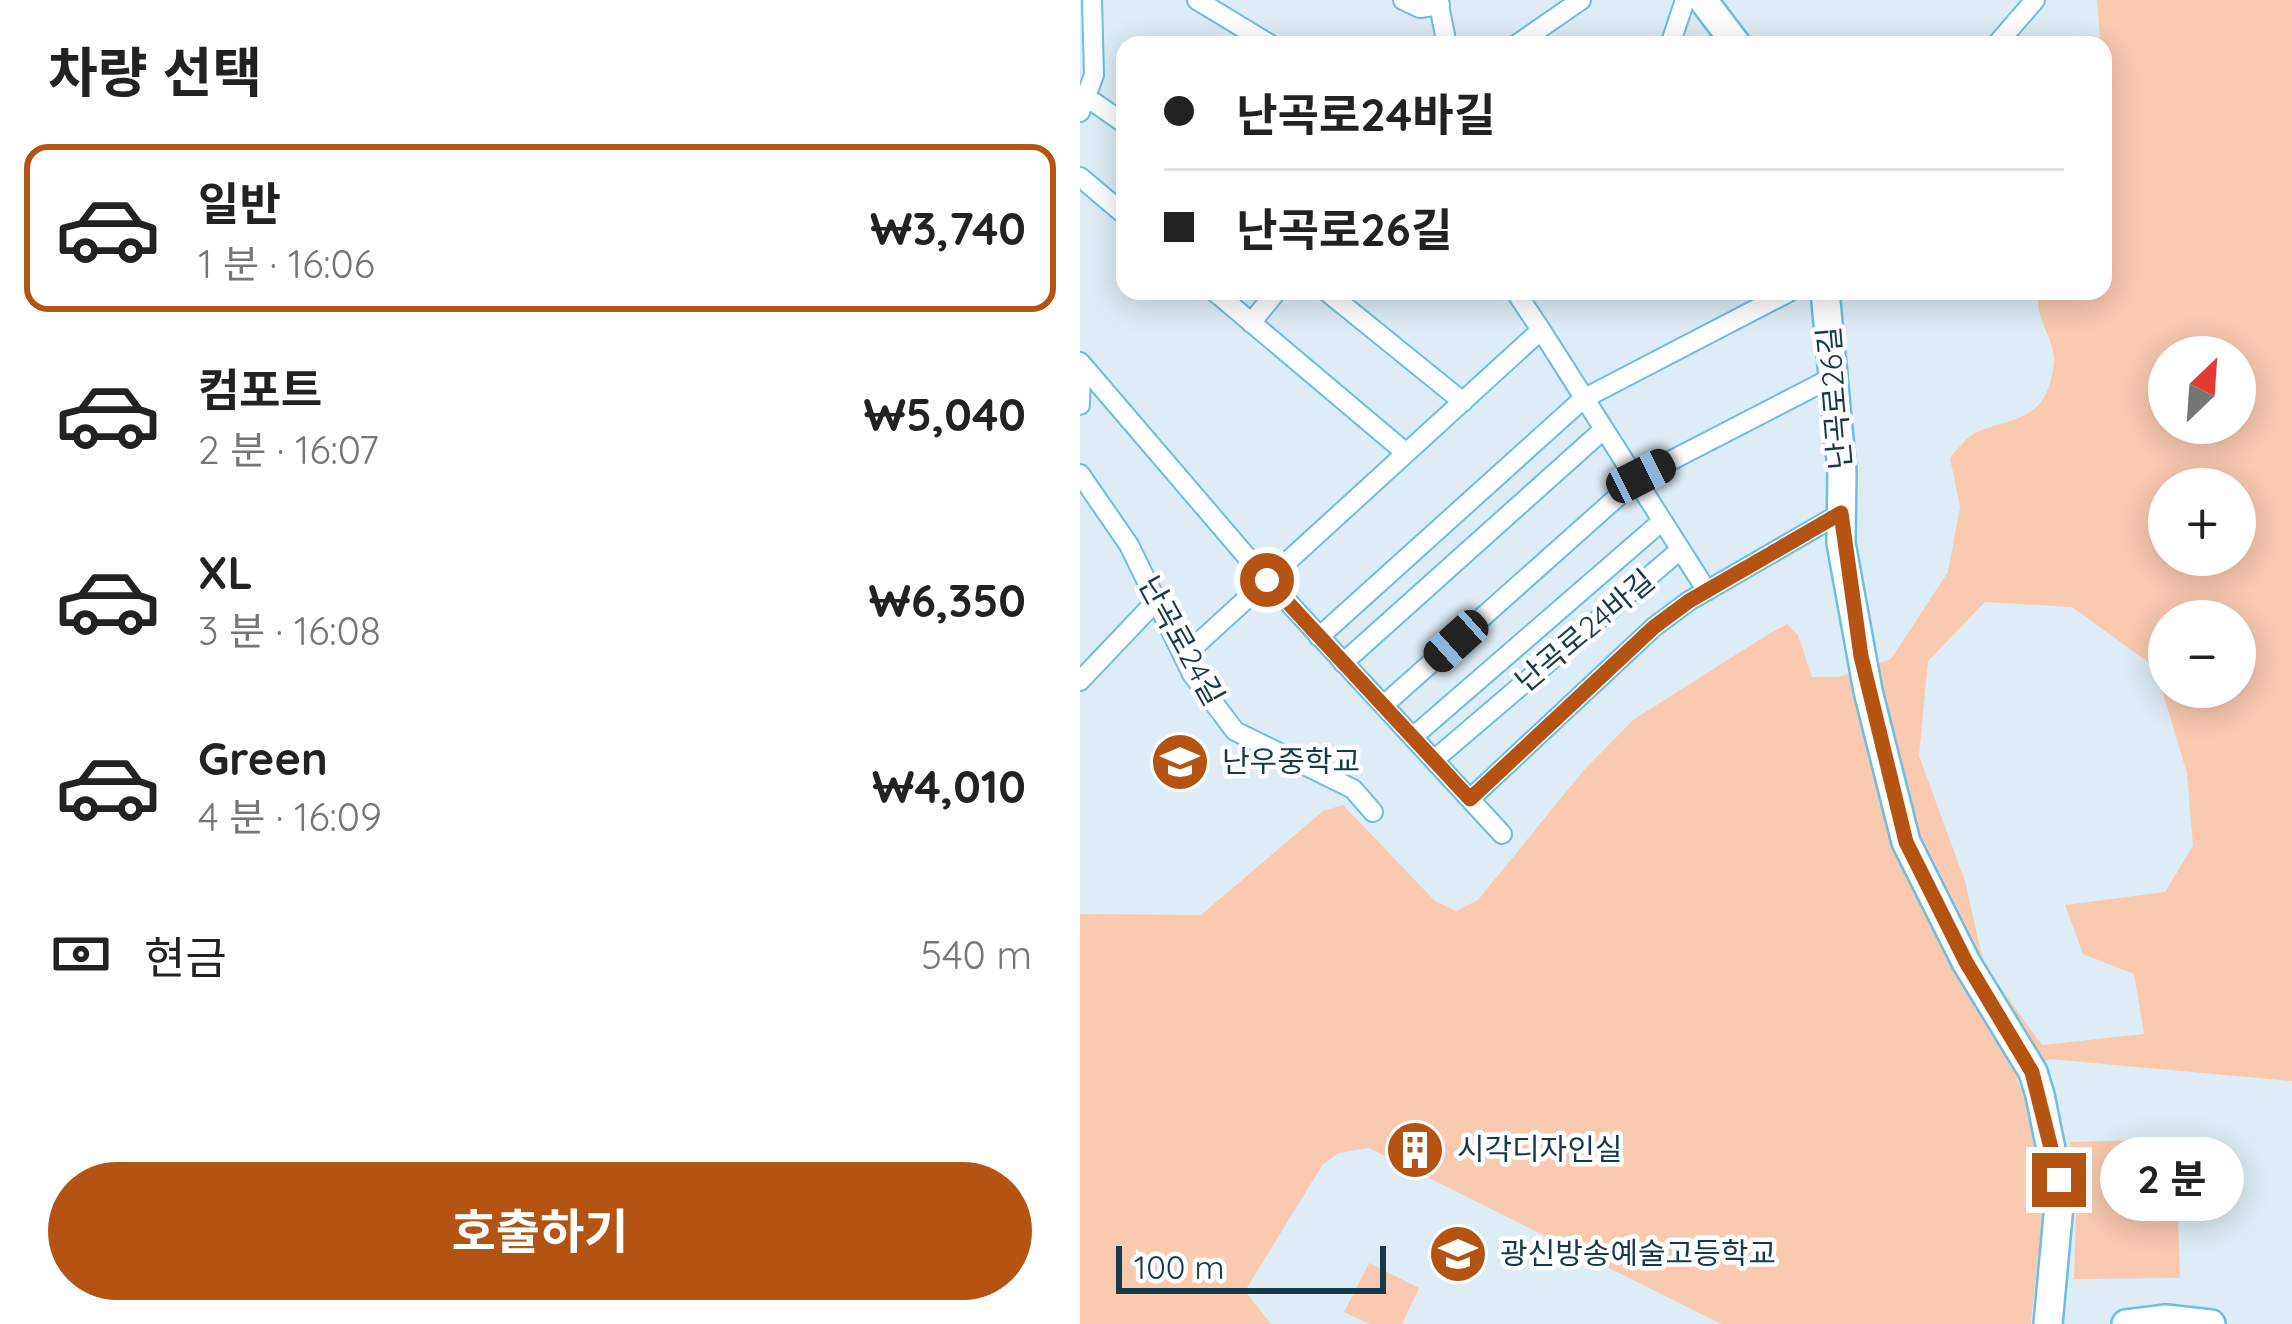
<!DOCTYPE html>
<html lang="ko">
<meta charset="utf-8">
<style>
body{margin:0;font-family:Quicksand,"Noto Sans KR",sans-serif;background:#f6f6f6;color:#222;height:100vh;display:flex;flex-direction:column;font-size:45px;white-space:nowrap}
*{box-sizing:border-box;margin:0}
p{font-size:39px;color:#767676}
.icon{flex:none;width:66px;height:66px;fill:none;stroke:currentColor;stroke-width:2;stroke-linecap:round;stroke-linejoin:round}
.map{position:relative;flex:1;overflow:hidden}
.details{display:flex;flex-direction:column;background:#fff;width:1080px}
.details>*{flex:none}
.hud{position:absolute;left:36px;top:36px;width:996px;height:264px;border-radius:24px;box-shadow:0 6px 30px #0003;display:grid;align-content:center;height:264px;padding:0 48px;background:#fff}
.needle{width:78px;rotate:25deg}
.tools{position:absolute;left:1068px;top:336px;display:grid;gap:24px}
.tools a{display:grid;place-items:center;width:108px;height:108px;border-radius:50%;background:#fff;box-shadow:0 6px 30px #0003;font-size:60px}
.scale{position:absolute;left:36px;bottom:30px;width:270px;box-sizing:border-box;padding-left:12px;border:6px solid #163a49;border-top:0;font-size:33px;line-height:42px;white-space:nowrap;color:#163a49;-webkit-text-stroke:9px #fff;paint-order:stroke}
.end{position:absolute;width:54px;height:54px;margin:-27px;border:15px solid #b55412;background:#fff;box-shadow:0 0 0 6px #fff}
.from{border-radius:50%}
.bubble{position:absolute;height:84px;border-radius:42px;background:#fff;box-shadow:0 6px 30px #0003;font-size:39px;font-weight:700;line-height:84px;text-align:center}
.car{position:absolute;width:36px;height:72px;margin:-36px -18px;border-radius:15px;box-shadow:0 0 9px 3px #0007;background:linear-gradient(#222 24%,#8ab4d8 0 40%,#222 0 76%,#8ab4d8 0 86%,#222 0)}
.hud b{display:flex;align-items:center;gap:42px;height:114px;font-size:45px}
.hud b+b{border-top:3px solid #e0e0e0}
.hud i{width:30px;height:30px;background:#222}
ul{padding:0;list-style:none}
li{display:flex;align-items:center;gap:36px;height:168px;margin:0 24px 18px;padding:0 24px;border:6px solid transparent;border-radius:24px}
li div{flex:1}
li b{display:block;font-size:45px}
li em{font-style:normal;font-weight:700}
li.on{border-color:#b55412}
li>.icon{width:108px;height:108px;stroke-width:1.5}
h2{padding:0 48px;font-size:54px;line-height:144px}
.pay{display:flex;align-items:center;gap:30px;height:132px;padding:0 48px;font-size:45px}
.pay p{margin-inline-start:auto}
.cta{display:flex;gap:24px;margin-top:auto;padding:24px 48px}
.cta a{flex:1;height:138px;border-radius:72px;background:#b55412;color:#fff;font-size:48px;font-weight:700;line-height:138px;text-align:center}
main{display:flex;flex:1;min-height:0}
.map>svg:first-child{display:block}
</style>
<main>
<section class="details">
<h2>차량 선택</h2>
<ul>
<li class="on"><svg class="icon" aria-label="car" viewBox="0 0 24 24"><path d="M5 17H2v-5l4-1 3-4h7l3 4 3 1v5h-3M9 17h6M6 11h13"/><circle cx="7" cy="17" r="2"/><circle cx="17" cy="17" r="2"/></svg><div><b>일반</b><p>1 분 · 16:06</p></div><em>₩3,740</em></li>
<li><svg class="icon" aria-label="car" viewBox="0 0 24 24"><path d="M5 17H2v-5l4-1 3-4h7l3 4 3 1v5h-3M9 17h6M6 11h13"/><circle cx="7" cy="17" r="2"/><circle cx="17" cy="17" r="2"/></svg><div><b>컴포트</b><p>2 분 · 16:07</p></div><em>₩5,040</em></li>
<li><svg class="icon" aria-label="car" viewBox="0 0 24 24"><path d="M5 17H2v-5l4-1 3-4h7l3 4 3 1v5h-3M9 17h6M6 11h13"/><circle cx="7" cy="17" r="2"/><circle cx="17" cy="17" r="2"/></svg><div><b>XL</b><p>3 분 · 16:08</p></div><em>₩6,350</em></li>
<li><svg class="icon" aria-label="car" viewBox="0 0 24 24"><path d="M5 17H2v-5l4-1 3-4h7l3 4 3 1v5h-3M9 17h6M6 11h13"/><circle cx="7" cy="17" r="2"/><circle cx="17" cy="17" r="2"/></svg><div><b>Green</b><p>4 분 · 16:09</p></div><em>₩4,010</em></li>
</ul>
<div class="pay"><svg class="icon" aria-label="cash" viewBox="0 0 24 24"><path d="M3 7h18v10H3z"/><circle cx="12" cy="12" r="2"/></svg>현금<p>540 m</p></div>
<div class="cta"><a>호출하기</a></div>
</section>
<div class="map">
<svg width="1212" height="1324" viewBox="0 0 1212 1324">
<rect width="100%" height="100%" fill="#deedf5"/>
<path fill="#f9c9b0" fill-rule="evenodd" d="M1017,0H1212V1081L969,1059L937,1079C978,1169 959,1232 951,1324H641L289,1148L259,1153L243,1164L165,1291L191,1324H0V914L121,915L243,811L263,805L355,901L376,911L398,900L504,770L553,720L687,635L707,624L718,635L732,677H759L811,659L868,572L880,507L870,458C878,449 886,437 897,432C937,416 967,422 974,363C976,339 953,319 959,291H1023V144L1028,134ZM1089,357H1155V423H1089ZM1089,489H1155V555H1089ZM905,602L992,607L1075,667L1107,773L1113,846L1085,892L985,905L1003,954L1054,974L1064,1034L962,1045L904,965L885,881L839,756L848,661ZM1089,621H1155V687H1089Z
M1073,1140L1096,1156L1100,1278L994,1279L997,1180L990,1142Z
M289,1263L339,1288L322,1324H289L264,1312Z"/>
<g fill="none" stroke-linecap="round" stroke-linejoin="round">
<defs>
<path id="street" d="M117,0L191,45
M323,0L340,8L360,5
M358,0L367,45
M436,45L501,0
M590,45L605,0
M916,45L955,0
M8,98L45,124
M0,112L14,75L12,0
M0,177L45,215
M134,291L326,453
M246,291L383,402
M171,323L197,291
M461,330L627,591
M0,362L173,564L422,834
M0,405L1,365
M0,474L49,545L112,674L155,731L273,789L293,812
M239,637L503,399L711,291
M104,656L461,330L435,291
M263,663L523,430
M0,681L77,600
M305,704L561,476L753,377
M334,736L581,522
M355,759L600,550
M390,799L574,627L609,601L761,513"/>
<path id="secondary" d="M623,0L657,45
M745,291L762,471L761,543L788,691L826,842L886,962L953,1072L960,1095L980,1194L968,1324
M1046,1324L1086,1319L1131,1324"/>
</defs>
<use href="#street" stroke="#6bbfe4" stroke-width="22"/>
<use href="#secondary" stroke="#6bbfe4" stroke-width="32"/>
<use href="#street" stroke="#fff" stroke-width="18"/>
<use href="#secondary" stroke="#fff" stroke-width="27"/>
</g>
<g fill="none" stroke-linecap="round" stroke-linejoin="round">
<path stroke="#b55412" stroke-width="15" d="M187,580L390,799L574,627L609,601L761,513L781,656L826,842L886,962L952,1072L979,1180"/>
</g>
<defs>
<symbol id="school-disc" viewBox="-11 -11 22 22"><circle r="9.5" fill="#b55412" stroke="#fff"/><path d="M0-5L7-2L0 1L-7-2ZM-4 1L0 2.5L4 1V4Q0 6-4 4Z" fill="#fff"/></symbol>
<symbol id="building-disc" viewBox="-11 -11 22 22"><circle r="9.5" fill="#b55412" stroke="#fff"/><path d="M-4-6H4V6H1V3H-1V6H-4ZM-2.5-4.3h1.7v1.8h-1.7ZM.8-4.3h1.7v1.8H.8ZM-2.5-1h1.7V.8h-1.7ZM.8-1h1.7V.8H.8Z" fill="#fff"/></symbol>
</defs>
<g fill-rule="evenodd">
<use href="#school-disc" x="67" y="729" width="66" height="66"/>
<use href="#building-disc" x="302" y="1117" width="66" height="66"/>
<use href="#school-disc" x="345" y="1221" width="66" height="66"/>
</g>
<g text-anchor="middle" stroke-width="9" stroke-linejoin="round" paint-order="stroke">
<g font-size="30" fill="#163a49" stroke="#fff">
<text transform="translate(755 398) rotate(-95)" y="10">난곡로26길</text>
<text transform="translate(505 631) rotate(-40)" y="10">난곡로24바길</text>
<text transform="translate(101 641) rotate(61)" y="10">난곡로24길</text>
</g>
<g font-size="30" fill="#163a49" stroke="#fff" text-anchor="start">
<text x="142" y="772">난우중학교</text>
<text x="377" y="1160">시각디자인실</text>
<text x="420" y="1264">광신방송예술고등학교</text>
</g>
</g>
</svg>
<div class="tools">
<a><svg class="needle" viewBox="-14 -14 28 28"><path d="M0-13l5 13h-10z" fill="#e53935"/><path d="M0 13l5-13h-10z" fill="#767676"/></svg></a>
<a>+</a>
<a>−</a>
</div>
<div class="scale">100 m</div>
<i class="end from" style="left:187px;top:580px"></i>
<i class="end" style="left:979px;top:1180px"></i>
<div class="bubble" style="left:1020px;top:1137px;width:144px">2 분</div>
<i class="car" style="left:561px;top:476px;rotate:63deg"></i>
<i class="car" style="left:376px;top:641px;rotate:228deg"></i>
<div class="hud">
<b><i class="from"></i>난곡로24바길</b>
<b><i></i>난곡로26길</b>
</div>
</div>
</main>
